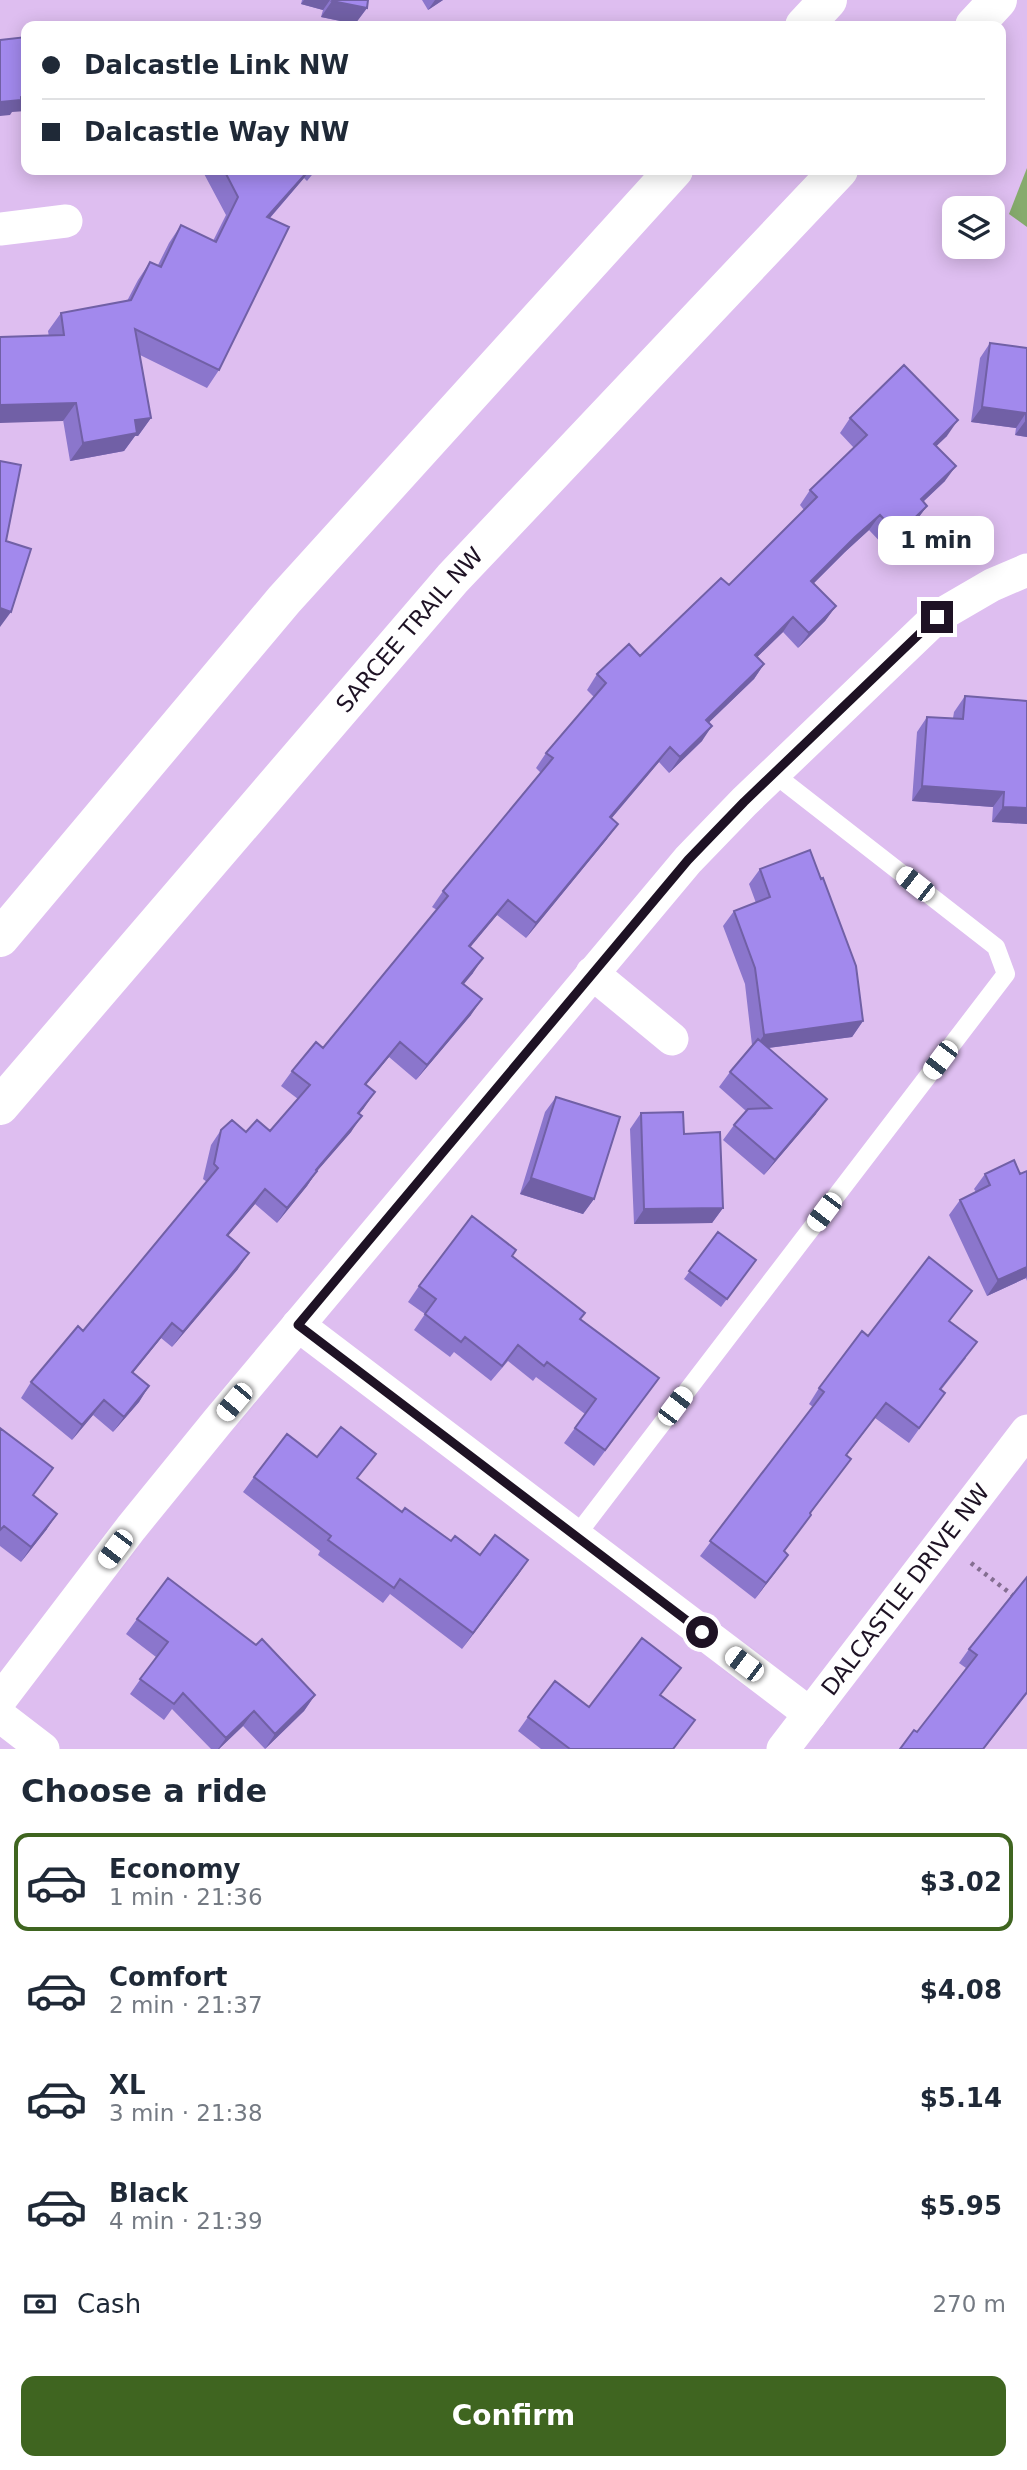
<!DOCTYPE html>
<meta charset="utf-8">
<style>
body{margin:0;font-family:"DejaVu Sans",sans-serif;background:#f2f2f3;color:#1f2937;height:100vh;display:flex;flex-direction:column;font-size:26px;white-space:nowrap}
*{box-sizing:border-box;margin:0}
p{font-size:23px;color:#747a83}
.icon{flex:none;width:38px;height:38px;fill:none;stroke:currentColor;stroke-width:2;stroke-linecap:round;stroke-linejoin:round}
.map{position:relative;height:1749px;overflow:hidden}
.panel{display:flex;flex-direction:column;background:#fff;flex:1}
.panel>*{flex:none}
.guide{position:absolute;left:21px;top:21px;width:985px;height:154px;border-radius:14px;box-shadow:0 4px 18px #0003;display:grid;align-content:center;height:154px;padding:0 21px;background:#fff}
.tools{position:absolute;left:942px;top:196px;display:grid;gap:14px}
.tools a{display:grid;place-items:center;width:63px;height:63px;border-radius:14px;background:#fff;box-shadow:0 4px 18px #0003;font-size:35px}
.end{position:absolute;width:32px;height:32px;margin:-16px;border:9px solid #1e1224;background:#fff;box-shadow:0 0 0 4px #fff}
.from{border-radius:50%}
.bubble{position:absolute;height:49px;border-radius:14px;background:#fff;box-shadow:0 4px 18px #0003;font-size:23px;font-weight:700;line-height:49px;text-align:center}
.car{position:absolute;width:21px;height:42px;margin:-21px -10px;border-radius:9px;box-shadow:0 0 5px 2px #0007;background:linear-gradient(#fff 24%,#345 0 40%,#fff 0 76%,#345 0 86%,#fff 0)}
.guide b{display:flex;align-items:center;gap:24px;height:66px;font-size:26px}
.guide b+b{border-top:2px solid #e0e1e3}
.guide i{width:18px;height:18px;background:#1f2937}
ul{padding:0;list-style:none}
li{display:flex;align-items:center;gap:21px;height:98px;margin:0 14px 10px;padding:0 7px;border:4px solid transparent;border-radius:14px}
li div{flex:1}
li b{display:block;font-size:26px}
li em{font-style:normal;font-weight:700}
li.active{border-color:#3f6520}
li>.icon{width:63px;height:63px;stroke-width:1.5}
h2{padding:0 21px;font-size:32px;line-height:84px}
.pay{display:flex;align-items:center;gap:18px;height:77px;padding:0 21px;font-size:26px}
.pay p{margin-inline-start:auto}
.button{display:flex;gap:14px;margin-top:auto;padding:14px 21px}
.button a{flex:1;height:80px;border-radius:14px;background:#3f6520;color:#fff;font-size:28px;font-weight:700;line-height:80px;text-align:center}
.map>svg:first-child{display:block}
</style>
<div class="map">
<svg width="1027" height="1749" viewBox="0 0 1027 1749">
<rect width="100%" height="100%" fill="#debef0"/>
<path fill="#86ab6d" d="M1027,168V227L1009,214Z"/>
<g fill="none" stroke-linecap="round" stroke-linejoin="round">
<path stroke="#846e91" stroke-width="4.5" stroke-dasharray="3.5 5" stroke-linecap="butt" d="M971,1563L1015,1597"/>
<path stroke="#fff" stroke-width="18" d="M576,1536L1006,974L996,947L774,774"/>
<g stroke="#fff" stroke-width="33">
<path d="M0,229L66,221"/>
<path d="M592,973L672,1039"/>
<path d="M298,1325L810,1714"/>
<path d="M0,1700L131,1528L218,1421L688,860L744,802L937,617L992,585L1027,570"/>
<path d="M0,1716L43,1749"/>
<path id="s1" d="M783,1749L1027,1431"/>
</g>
<g stroke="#fff" stroke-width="38">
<path d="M804,26L828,0"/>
<path d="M974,26L998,0"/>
<path d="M0,938L284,600L674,170"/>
<path id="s2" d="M0,1106L453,578L839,170"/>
</g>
</g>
<path fill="#8b76cc" d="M302,0H368L367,8L355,24L321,17L323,10L301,4Z
M422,0H443L428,10Z
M202,170H316L307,181L304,178L270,218L219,370L207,388L140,355L151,418L138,436H135L124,451L70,461L48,331L61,313L127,301L138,280L150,262L158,265L169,243L181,225L213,241L226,215Z
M990,343L1027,348V437L1015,435L1016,428L971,422L980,358Z
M850,418L947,436L936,446L945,481L923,502L927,506L916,521L887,549L869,530L845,552L813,584L836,606L825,621L798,648L783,632L757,657L764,664L754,679L709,722L702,741L669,773L659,762L611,819L607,839L526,938L497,915L470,947L473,973L464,984L471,1015L416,1080L389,1057L366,1085L364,1108L359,1114L351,1132L317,1171L307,1186L277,1223L255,1204L228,1236L238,1269L172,1347L161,1338L133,1373L149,1386L139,1402L113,1432L93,1415L72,1440L21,1398L31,1382L83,1331L207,1182L203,1179L211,1145L221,1130L246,1132L270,1131L298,1099L281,1086L292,1071L323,1048L437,910L432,907L443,891L541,773L536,768L546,753L594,697L587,690L597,674L640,656L729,585L804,510L800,505L810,490L854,448L840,433Z
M965,696L1027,701V824L992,822L993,807L912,801L917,732L927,717L953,718L954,712Z
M760,869L863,1021L852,1037L768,1048L816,1114L764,1175L723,1140L734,1125L746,1111L719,1087L730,1072L752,1045L745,984L723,926L734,911L756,903L749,884Z
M556,1097L594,1199L583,1214L520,1194L545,1112Z
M641,1113L684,1134L723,1208L712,1223L634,1224L630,1129Z
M1027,1171V1281L1026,1278L987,1296L949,1215L960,1200L976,1192L974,1189L985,1174H1020Z
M718,1232L756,1260L721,1307L684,1279Z
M512,1256L580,1319L659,1378L594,1466L564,1443L585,1414L536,1377L533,1381L508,1361L491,1381L454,1352L450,1357L414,1330L425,1314L408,1302L419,1286Z
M950,1322L966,1358L941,1390L945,1393L909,1443L875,1418L847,1455L840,1474L810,1514L811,1515L784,1552L777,1570L755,1599L700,1556L813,1407L809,1404L819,1388L868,1336Z
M0,1428L33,1495L47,1529L21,1562L0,1546Z
M317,1457L357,1479L402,1512L451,1541L480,1555L528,1560L462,1649L390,1594L383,1603L318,1555L320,1551L243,1492L254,1477Z
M1027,1577V1694L984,1749H900L917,1732L966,1668L959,1663L969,1649Z
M137,1619L315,1695L304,1711L265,1749L243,1726L219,1749H211L172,1709L164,1720L130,1694L156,1657L126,1634Z
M661,1695L695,1720L674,1749H541L518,1731L528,1717Z"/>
<path fill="#7160a6" d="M304,0H330L323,10L301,4Z
M435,0H443L428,10Z
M332,1L367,8L355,24L321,17Z
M26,96V111L12,112L10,115L0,116V102Z
M309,170H310L304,178L255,235L267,217Z
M76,403L63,421L0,423V405Z
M982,407L1026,413L1016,428L971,422Z
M151,418L138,436H135L124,451L70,461L83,443L135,420Z
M958,420L947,436L923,459L934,444Z
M1026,420H1027V437L1015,435Z
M956,466L945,481L910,514L921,499Z
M927,506L916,521L887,549L898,534Z
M880,515L869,530L845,552L800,597L811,581L855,537Z
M836,606L825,621L798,648L809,633Z
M0,608L11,612L0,627Z
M793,617L783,632L744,670L755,655Z
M764,664L754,679L696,735L706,720Z
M712,726L702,741L669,773L680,757Z
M670,747L659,762L599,833L610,817Z
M922,786L1004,792L993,807L912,801Z
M1003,807L1027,808V824L992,822Z
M618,824L607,839L526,938L536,923Z
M508,900L497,915L458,962L469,946Z
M483,958L473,973L452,998L462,983Z
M482,999L471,1015L416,1080L427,1065Z
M863,1021L852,1037L753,1050L764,1035Z
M400,1042L389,1057L354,1099L365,1084Z
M375,1092L364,1108L347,1128L358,1113Z
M827,1099L816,1114L764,1175L775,1160Z
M362,1116L351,1132L305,1185L316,1170Z
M317,1171L307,1186L277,1223L287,1208Z
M531,1178L594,1199L583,1214L520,1194Z
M265,1189L255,1204L216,1250L227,1235Z
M723,1208L712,1223L634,1224L644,1209Z
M249,1253L238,1269L172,1347L183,1332Z
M1027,1267V1276L1026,1278L987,1296L998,1280Z
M172,1323L161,1338L121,1387L132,1372Z
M149,1386L139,1402L113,1432L124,1417Z
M104,1400L93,1415L72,1440L82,1425Z
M57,1514L47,1529L21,1562L31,1547Z
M788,1555L777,1570L755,1599L766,1583Z
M528,1560L518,1575L462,1649L473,1633Z
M315,1695L304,1711L265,1749L275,1734Z
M254,1711L243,1726L219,1749H218L226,1738Z"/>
<path fill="#a289ed" stroke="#7160a6" stroke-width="2" d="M333,0H368L367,8L332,1Z
M26,37V96L21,97V100L0,102V40Z
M224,170H309L267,217L289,227L219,370L135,329L151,418L135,420L137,433L83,443L76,403L0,405V337L64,335L61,313L131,300L150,262L161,267L181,225L216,242L238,197Z
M990,343L1027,348V420H1026V413L982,407Z
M904,365L958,420L934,444L956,466L921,499L927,506L898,534L880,515L855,537L811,581L836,606L809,633L793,617L755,655L764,664L706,720L712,726L680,757L670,747L610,817L618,824L536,923L508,900L469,946L483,958L462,983L482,999L427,1065L400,1042L365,1084L375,1092L358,1113L362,1116L316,1170L317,1171L287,1208L265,1189L227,1235L249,1253L183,1332L172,1323L132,1372L149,1386L124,1417L104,1400L82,1425L31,1382L78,1326L83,1331L218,1168L214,1164L221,1130L232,1120L246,1132L257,1120L270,1131L310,1085L292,1071L316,1042L323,1048L448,896L443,891L553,758L546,753L606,683L597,674L629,644L640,656L721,578L729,585L817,497L810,490L867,435L850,418Z
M0,461L21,465L6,541L31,549L11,612L0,608Z
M965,696L1027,701V808L1003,807L1004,792L922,786L927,717L963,719Z
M810,850L821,879L823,878L856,966L863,1021L764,1035L755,968L734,911L770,897L760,869Z
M758,1039L827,1099L775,1160L734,1125L748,1109L771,1108L730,1072Z
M556,1097L620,1117L594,1199L531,1178Z
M683,1112L684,1134L720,1132L723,1208L644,1209L641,1113Z
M1014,1160L1020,1174L1027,1171V1267L998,1280L960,1200L990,1185L985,1174Z
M472,1216L516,1250L512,1256L585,1313L580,1319L659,1378L605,1450L575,1428L596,1399L547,1362L544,1366L518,1345L502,1366L465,1337L461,1342L425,1314L436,1299L419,1286Z
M718,1232L756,1260L727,1299L689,1271Z
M929,1257L972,1291L949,1321L977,1342L940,1389L945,1393L919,1428L886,1403L846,1455L851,1459L810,1513L811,1515L784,1551L788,1555L766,1583L710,1541L824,1392L819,1388L862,1331L868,1336Z
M341,1427L376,1454L357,1478L402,1512L405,1508L451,1541L455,1536L480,1555L495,1535L528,1560L473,1633L400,1579L394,1588L328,1540L331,1536L254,1477L287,1434L317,1457Z
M0,1428L53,1468L33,1495L57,1514L31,1547L4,1526L0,1530Z
M1027,1577V1692L983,1749H900L914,1730L917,1732L977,1655L969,1649Z
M168,1578L256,1645L262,1639L315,1695L275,1734L254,1711L226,1738L183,1693L174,1704L140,1679L168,1642L137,1619Z
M642,1638L681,1668L660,1695L695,1720L673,1749H570L528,1717L555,1681L589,1707Z"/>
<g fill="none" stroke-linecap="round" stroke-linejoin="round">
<path stroke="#1e1224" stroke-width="9" d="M702,1632L298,1325L688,860L744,802L937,617"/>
</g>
<g text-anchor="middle" stroke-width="7" stroke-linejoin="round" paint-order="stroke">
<g font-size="23" fill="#1e1224" stroke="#f4e7fc">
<text dy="8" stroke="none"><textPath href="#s2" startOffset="628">SARCEE TRAIL NW</textPath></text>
<text dy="8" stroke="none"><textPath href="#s1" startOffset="201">DALCASTLE DRIVE NW</textPath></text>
</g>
</g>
</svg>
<div class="tools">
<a><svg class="icon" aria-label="layers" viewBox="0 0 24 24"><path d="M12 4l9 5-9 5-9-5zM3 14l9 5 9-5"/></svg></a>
</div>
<i class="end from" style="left:702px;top:1632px"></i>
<i class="end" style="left:937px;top:617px"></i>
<div class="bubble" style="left:878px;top:516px;width:116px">1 min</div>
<i class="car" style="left:915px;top:884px;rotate:308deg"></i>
<i class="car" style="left:940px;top:1060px;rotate:217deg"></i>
<i class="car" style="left:824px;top:1212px;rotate:217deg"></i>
<i class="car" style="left:234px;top:1402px;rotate:220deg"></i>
<i class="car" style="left:675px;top:1406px;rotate:37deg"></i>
<i class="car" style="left:115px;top:1549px;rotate:217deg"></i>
<i class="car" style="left:744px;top:1664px;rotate:307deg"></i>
<div class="guide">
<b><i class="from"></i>Dalcastle Link NW</b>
<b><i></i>Dalcastle Way NW</b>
</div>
</div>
<section class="panel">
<h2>Choose a ride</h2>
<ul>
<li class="active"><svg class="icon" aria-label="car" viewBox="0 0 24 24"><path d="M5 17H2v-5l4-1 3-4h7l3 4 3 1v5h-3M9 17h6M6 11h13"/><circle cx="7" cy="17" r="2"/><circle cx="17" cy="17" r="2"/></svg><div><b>Economy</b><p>1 min · 21:36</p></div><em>$3.02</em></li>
<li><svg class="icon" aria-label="car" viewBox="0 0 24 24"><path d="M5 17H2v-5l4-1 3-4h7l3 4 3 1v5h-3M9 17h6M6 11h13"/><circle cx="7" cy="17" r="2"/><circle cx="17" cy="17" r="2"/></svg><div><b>Comfort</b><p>2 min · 21:37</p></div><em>$4.08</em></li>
<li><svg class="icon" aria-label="car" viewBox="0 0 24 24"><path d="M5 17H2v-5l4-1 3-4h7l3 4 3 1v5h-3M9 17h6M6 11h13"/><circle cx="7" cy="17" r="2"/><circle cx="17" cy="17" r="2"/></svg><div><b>XL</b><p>3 min · 21:38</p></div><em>$5.14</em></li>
<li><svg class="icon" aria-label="car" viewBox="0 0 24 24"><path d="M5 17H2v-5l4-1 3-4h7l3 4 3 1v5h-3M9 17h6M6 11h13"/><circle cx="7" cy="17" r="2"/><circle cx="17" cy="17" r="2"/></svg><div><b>Black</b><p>4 min · 21:39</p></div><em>$5.95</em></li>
</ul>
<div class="pay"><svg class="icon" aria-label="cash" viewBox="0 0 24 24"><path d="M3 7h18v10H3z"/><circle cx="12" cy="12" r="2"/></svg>Cash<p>270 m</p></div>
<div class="button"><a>Confirm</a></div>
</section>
